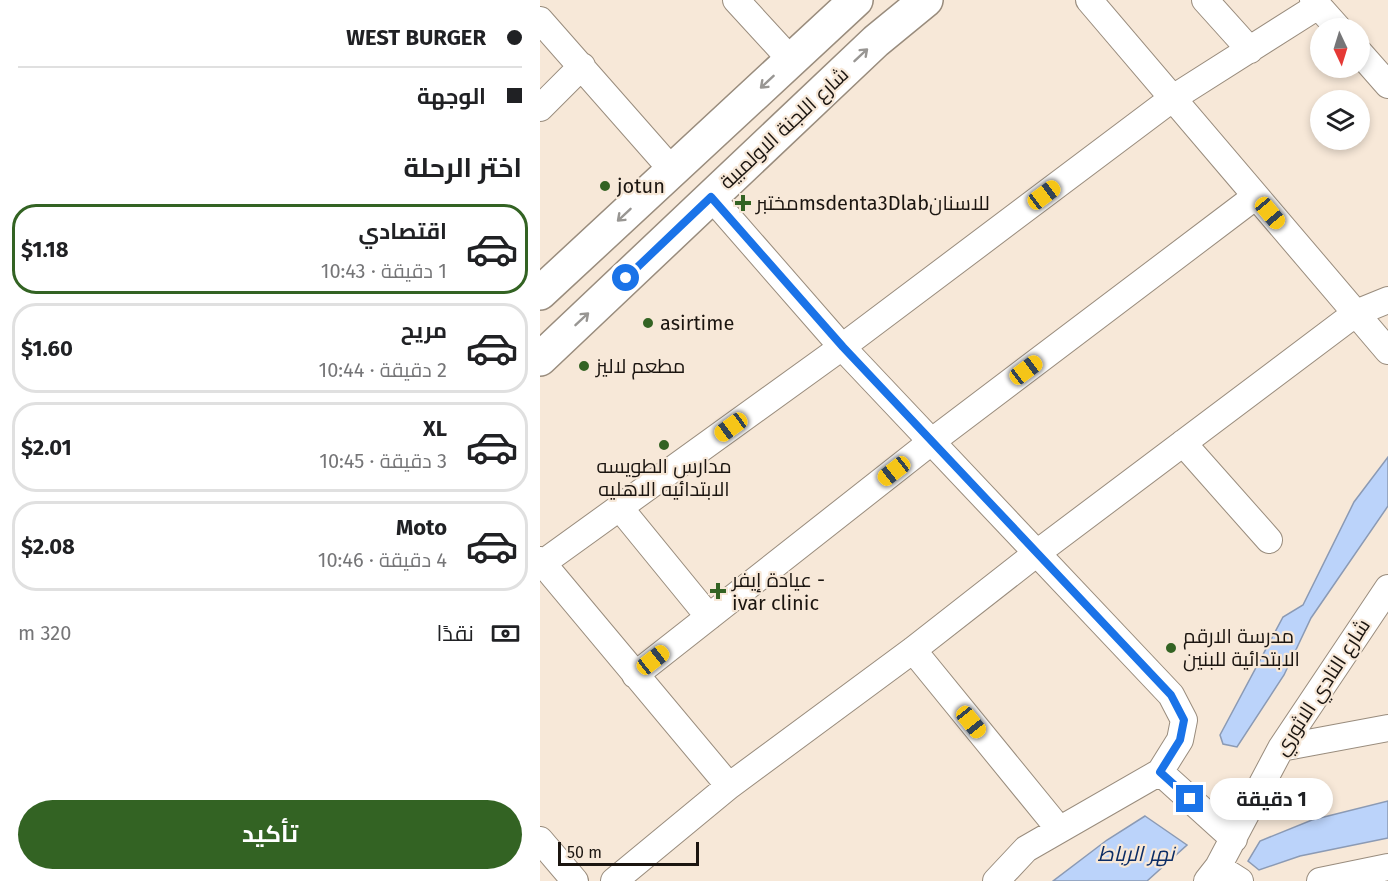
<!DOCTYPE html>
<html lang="ar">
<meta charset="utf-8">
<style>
body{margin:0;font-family:"Fira Sans",Cairo,sans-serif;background:#f2f2f2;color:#202124;direction:rtl;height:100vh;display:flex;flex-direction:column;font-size:22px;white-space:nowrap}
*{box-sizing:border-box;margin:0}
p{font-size:20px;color:#757577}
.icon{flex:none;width:33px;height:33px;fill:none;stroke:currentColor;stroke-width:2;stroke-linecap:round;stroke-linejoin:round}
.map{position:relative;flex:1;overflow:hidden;direction:ltr}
.sheet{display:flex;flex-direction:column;background:#fff;width:540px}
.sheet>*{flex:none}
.top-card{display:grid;align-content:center;height:132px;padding:0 18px;background:#fff}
.needle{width:39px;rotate:176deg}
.controls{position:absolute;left:770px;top:18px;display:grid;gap:12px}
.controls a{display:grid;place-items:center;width:60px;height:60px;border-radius:50%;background:#fff;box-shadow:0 3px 9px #0003;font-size:30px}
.scale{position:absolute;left:18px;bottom:15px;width:141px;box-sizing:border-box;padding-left:6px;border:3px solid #1b1510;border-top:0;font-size:16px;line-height:21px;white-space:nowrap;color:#1b1510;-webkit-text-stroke:4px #f7e8d8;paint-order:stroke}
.end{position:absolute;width:27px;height:27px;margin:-14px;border:8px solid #1a73e8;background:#fff;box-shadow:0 0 0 3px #fff}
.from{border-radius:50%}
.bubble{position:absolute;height:42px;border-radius:21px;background:#fff;box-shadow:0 3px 9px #0003;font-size:20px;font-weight:700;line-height:42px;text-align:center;direction:rtl}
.car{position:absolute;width:18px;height:36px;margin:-18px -9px;border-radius:8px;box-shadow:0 0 4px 2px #0007;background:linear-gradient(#f5c518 24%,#345 0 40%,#f5c518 0 76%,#345 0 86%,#f5c518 0)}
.top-card b{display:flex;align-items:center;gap:21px;height:57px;font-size:22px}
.top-card b+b{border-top:2px solid #e0e0e0}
.top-card i{width:15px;height:15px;background:#202124}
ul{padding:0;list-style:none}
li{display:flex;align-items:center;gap:18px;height:90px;margin:0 12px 9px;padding:0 6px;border:3px solid #e0e0e0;border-radius:24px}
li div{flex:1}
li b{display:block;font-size:22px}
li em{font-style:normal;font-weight:700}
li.on{border-color:#336323}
li>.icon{width:54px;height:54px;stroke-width:1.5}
h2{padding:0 18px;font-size:27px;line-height:72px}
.pay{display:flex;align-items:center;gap:15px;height:66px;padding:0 18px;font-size:22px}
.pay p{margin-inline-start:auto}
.primary-button{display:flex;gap:12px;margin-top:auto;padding:12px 18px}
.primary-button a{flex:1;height:69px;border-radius:36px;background:#336323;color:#fff;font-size:24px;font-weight:700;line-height:69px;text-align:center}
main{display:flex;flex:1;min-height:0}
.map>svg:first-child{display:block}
</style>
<main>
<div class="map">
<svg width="848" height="881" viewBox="0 0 848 881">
<rect width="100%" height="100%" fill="#f7e8d8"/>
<path fill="#bbd3fa" stroke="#8b9ab4" stroke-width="1.5" d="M848,457V506L771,618L744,675L697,747L683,744L680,735L743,617L763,605L814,502Z
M848,801V838L760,856L719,870L708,861L720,841L772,820Z
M605,816L647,845L607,881H513L567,840Z"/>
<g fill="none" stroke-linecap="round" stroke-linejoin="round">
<defs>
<path id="minor" d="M196,0L251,60
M549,0L848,351
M665,0L710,50
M773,0L798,28
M0,20L132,170
M819,52L848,85
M0,108L42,66
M171,197L302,347L631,695L644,720L640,740L620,772L486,849L456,881
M643,443L729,540
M80,508L169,617
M0,560L189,786
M0,565L302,347L633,98L778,6
M373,650L519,829
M95,675L391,442L716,196
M741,748L848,728
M620,772L694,839
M0,840L35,881
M678,867L700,881
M74,881L189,786L373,650L497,553L816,313L848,300
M667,881L678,867L741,748L848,588
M780,881L848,867"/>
<path id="major" d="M0,293L316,0
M0,359L336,41L386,0"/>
</defs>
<use href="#minor" stroke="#998c7d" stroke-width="28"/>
<use href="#major" stroke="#998c7d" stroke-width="36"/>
<use href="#minor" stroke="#fff" stroke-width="26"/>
<use href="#major" stroke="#fff" stroke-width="33"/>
</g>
<defs><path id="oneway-shaft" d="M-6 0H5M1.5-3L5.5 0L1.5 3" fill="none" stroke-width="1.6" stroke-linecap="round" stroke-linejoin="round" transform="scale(1.5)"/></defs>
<g stroke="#989693">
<use href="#oneway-shaft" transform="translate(321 55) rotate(-43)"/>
<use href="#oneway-shaft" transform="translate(227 82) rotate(137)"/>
<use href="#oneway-shaft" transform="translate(84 215) rotate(137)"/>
<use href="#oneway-shaft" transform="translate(42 319) rotate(-43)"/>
</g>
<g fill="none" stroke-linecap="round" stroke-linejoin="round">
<path stroke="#1a73e8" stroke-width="8" d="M86,278L171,197L303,347L631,695L644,720L640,740L620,772L650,799"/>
</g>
<g fill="#336323" stroke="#f7e8d8" stroke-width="2">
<circle cx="65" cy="186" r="6"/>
<path d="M200 194h6v6h6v6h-6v6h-6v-6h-6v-6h6z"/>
<circle cx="108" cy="323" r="6"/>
<circle cx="44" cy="366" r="6"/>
<circle cx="124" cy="445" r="6"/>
<path d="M175 582h6v6h6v6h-6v6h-6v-6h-6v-6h6z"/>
<circle cx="631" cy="648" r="6"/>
</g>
<g text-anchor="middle" stroke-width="4.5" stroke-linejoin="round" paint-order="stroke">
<g font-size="20" fill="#1b1510" stroke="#f7e8d8">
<text transform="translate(244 128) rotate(-43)" y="7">شارع اللجنة الاولمبية</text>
<text transform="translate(782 687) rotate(-57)" y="7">شارع النادي الاثوري</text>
</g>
<g font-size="20" fill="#1b1510" stroke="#f7e8d8" text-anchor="start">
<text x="77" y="193">jotun</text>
<text x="216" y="210">مختبرmsdenta3Dlabللاسنان</text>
<text x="120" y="330">asirtime</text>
<text x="56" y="373">مطعم لاليز</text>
<text x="124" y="473" text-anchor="middle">مدارس الطويسه<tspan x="124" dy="23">الابتدائيه الاهليه</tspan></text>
<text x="192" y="587">عيادة إيفر -<tspan x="192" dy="23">ivar clinic</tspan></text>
<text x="643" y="643">مدرسة الارقم<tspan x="643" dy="23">الابتدائية للبنين</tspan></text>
</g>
<g font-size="21" font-style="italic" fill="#0c2d65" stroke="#f7e8d8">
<text x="596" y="861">نهر الرباط</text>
</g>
</g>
</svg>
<div class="controls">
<a><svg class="needle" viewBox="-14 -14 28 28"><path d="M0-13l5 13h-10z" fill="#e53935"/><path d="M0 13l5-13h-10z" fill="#757577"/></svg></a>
<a><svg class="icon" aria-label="layers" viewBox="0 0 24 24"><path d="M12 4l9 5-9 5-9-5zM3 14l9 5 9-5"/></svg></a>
</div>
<div class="scale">50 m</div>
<i class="end from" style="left:86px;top:278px"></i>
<i class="end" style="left:650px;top:799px"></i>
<div class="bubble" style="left:670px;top:778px;width:123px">1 دقيقة</div>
<i class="car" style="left:504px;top:195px;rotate:53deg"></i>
<i class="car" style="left:730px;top:213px;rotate:140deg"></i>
<i class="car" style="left:486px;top:370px;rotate:53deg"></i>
<i class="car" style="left:191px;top:427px;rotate:234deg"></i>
<i class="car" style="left:354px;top:471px;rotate:232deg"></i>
<i class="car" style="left:113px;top:660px;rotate:52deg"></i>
<i class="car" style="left:431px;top:722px;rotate:141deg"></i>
</div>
<section class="sheet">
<div class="top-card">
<b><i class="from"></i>WEST BURGER</b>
<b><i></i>الوجهة</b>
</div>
<h2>اختر الرحلة</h2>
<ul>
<li class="on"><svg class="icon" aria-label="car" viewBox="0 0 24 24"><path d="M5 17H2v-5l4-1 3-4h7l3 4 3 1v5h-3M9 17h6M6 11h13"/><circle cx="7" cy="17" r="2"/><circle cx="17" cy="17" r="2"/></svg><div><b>اقتصادي</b><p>1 دقيقة · 10:43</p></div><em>$1.18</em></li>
<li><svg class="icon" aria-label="car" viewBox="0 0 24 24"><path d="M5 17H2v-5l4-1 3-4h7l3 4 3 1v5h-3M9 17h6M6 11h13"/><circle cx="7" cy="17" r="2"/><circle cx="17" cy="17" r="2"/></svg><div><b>مريح</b><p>2 دقيقة · 10:44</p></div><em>$1.60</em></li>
<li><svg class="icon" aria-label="car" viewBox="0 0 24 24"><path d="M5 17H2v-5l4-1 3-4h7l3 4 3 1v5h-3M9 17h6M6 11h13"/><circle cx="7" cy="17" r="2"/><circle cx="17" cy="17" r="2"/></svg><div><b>XL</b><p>3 دقيقة · 10:45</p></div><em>$2.01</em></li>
<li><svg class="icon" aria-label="car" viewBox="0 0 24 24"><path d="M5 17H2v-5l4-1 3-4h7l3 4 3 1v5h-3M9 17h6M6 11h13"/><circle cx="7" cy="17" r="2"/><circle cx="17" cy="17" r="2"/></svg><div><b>Moto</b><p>4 دقيقة · 10:46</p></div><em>$2.08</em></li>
</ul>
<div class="pay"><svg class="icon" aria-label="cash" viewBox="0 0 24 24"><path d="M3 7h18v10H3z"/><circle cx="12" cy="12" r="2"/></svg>نقدًا<p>320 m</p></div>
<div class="primary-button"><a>تأكيد</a></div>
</section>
</main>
